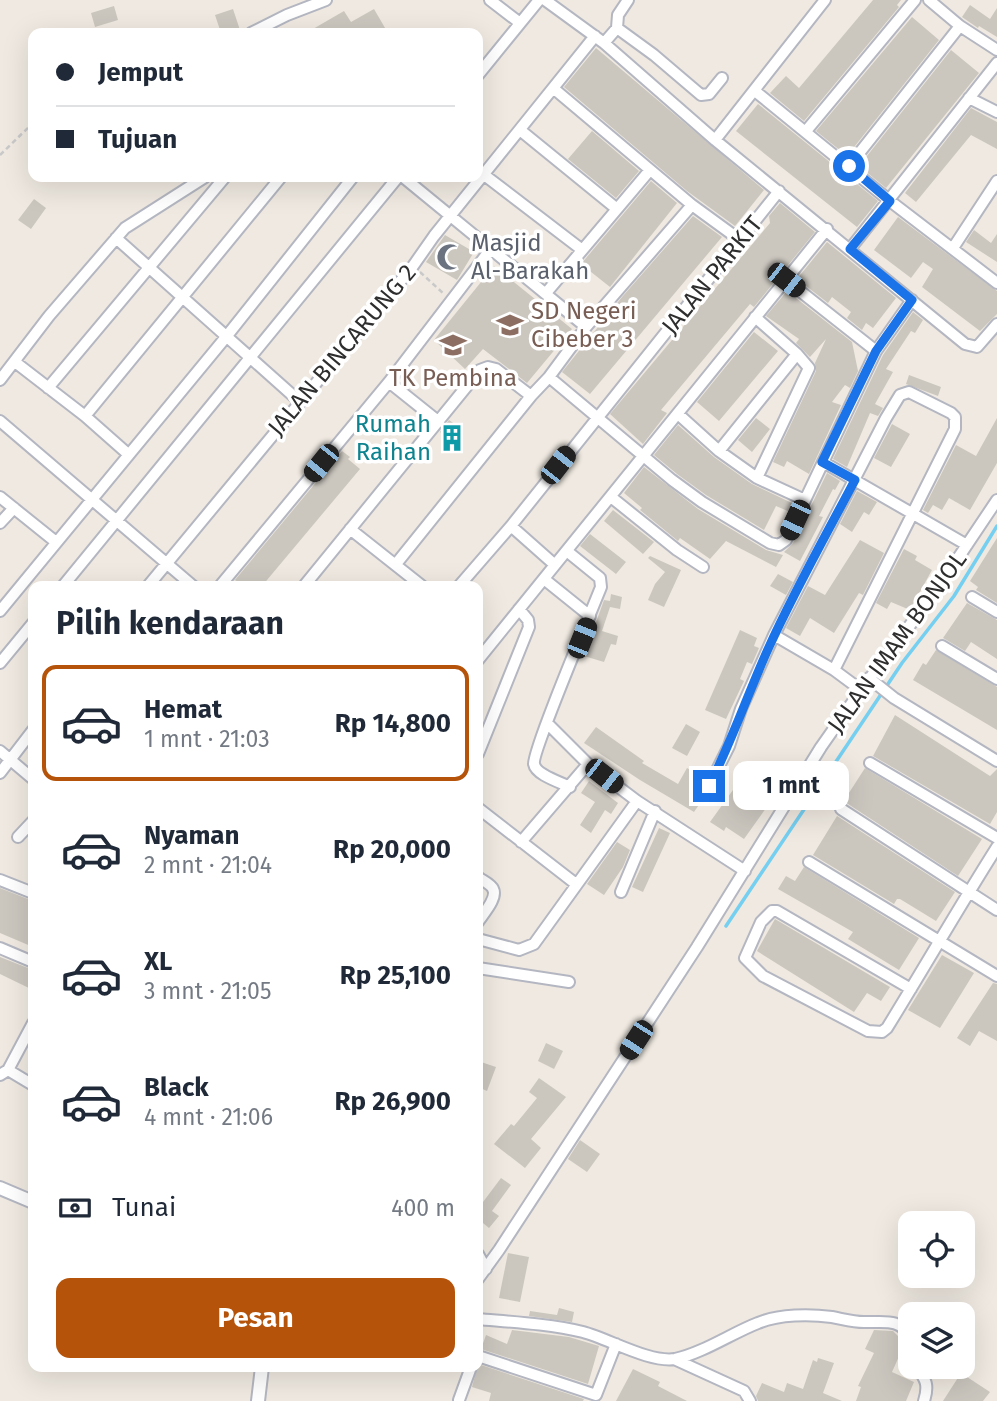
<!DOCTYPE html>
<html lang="id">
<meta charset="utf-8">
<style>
body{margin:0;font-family:"Fira Sans",sans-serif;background:#f2f2f3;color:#1f2937;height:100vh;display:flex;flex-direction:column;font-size:26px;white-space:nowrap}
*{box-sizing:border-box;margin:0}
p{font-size:23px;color:#747a83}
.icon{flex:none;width:38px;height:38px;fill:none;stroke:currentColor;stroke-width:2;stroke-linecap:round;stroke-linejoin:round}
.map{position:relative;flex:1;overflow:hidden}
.details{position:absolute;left:28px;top:581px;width:455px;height:791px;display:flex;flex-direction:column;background:#fff;border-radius:14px;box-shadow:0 7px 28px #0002}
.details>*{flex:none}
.banner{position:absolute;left:28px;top:28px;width:455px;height:154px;border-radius:14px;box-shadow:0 7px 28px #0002;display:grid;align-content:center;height:154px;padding:0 28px;background:#fff}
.controls{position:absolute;left:898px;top:1211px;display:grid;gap:14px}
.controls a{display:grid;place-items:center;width:77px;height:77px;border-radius:14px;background:#fff;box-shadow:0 7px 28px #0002;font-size:35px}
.end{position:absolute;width:32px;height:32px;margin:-16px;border:9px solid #1a73e8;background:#fff;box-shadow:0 0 0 4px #fff}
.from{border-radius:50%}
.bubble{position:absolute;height:49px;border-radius:14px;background:#fff;box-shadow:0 7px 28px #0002;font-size:23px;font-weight:700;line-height:49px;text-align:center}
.car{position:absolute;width:21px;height:42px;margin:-21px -10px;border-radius:9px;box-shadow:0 0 5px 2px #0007;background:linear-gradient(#222 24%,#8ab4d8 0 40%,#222 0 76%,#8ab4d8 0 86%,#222 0)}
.banner b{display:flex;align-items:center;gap:24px;height:66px;font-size:26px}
.banner b+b{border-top:2px solid #e0e1e3}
.banner i{width:18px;height:18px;background:#1f2937}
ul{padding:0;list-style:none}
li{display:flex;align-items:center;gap:21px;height:116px;margin:0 14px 10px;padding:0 14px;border:4px solid transparent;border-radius:14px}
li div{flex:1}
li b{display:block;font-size:26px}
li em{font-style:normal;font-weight:700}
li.selected{border-color:#b45309}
li>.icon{width:63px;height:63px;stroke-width:1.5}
h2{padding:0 28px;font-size:32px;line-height:84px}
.pay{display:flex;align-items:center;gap:18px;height:77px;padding:0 28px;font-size:26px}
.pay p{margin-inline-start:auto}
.cta{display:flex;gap:14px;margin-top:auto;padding:14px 28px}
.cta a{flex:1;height:80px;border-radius:14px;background:#b45309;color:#fff;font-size:28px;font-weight:700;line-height:80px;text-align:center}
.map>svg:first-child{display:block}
</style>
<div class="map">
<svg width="997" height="1401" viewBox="0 0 997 1401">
<rect width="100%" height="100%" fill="#efe9e1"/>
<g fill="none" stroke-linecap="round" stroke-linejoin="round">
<path stroke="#75cff0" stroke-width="3.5" d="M726,926L902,663L954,596L997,526"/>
</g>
<path fill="#cbc7bf" d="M873,0H901L897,5L899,7L804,121L770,93L786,76L799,88Z
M970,5L990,19L997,8V37L979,26L978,28L962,17Z
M114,6L118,20L95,27L91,13Z
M233,9L241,33H221L215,15Z
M374,9L388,33H306L344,11L351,22Z
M912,17L939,40L847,156L816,131Z
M596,48L764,190L735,226L687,191L564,87Z
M951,50L979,73L886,188L859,166Z
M758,104L878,201L857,227L736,131Z
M971,108L997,122V149L971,135L916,202L905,193Z
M592,131L639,171L616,198L568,159Z
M651,181L677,203L610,287L581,264Z
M34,199L46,208L31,229L18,220Z
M780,203L815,232L754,307L750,304L661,410L667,413L643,444L610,414L770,223L769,216Z
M693,216L722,237L590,394L562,372L622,297Z
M898,217L997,291V314L980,331L922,287L933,269L923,262L911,278L874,250Z
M974,230L991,243L997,234V262L966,242Z
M445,235L474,252L457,280L426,262Z
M827,242L896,298L873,328L866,323L862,330L847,318L851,312L832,297L828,303L797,279Z
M494,266L572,329L527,383L483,349L465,369L434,340Z
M787,291L852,342L858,371L850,388L845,385L832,402L841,405L809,474L787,461L784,467L773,462L816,371L815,363L826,339L810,357L796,343L799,339L766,316Z
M913,312L923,320L915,333L911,331L886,369L893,372L875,404L883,408L878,416L870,413L847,467L833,459L883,355Z
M754,332L778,351L719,421L697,402Z
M909,375L941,387L938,396L906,384Z
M756,418L770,429L752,452L738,440Z
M997,418V463L970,510L949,498L942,510L933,505L928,513L923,510L956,445L976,456Z
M449,420L463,430L454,444L440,432Z
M892,424L910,434L891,467L874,458Z
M678,425L714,457L752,484L794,504L790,512L776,506L764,530L706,495L677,474L654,455Z
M342,451L350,457L348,459L360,469L262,586H244L235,580Z
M644,467L698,509L766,550L783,555L776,567L726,541L710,559L680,538L678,541L640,510L642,508L624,493Z
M827,473L840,481L835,490L833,489L819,516L823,517L800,561L784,552L793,543Z
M857,491L877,502L869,515L864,512L852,532L840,524Z
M613,510L654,542L643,554L604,521Z
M590,534L626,562L616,574L580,546Z
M997,538V603L976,590L978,587L970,581Z
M860,540L884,553L863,595L859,593L834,633L810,618L800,636L786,628L808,586L825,595Z
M904,549L917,556L915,560L932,570L910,610L891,602L887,609L876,603Z
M650,556L681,570L664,607L648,600L655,584L665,572L648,558Z
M778,574L793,582L786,595L770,586Z
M611,594L622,597L620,609L610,607L602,631L618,636L616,645L611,644L604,662L584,656L604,600L610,601Z
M967,603L997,620V659L971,642L965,651L943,638Z
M740,630L757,638L754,646L759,648L752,664L747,662L740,679L744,681L726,719L705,710Z
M936,650L997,687V730L913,680L923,663L926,665Z
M895,715L990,776L997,769V812L990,824L873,756Z
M686,724L700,732L687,756L672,748Z
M596,727L644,761L642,763L678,784L687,768L697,774L695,777L702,782V790L707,793L694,812L640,780L584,743Z
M865,768L982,839L958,876L845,802V799Z
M743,776L760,788L763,785L776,794L744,839L726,827L724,831L710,822Z
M589,781L618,803L611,814L605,810L591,833L580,825L595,802L581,793Z
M837,816L955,892L936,921L900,899H897L894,904L813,855Z
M659,828L670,833L643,892L632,887Z
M617,842L630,850L623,867L604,895L587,884Z
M804,867L919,938L899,970L848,939L853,932L778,889L786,876L795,881Z
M0,888L33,901V947L0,933Z
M775,919L890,987L881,1001L867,993L854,1012L757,951Z
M942,955L974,973L940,1028L908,1010Z
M0,957L33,970V990L0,974Z
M993,983L997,984V1041L979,1031L970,1046L957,1038Z
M546,1043L563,1051L554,1069L538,1061Z
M478,1061L496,1067L487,1091L478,1087Z
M539,1078L566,1097L531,1139L541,1148L525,1168L494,1144L511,1124L514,1126L537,1098L529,1092Z
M580,1140L600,1154L587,1172L568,1159Z
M501,1178L511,1185L492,1211L499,1216L489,1228L478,1219V1196L483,1202Z
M508,1253L529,1257L520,1302L499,1298Z
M559,1308L574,1312L572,1322L529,1316L530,1311L557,1315Z
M512,1330L569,1337L599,1346L588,1384L481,1349L486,1335L507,1344Z
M874,1330L893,1331L905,1343L892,1372L914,1382L906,1401H856L861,1387L858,1386L874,1353L865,1349Z
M818,1358L834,1363L823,1393L842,1401H758L756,1396L762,1383L784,1392L787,1383L803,1389L813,1360L817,1362Z
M478,1364L584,1399L583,1401H489L491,1393L472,1387Z
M633,1369L660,1382L658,1386L687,1401H616Z
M961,1373L990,1392L983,1401H943Z"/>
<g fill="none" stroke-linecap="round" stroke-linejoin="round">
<defs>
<path id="minor" d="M490,0L520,23
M545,0L604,43L715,140L965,344L977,347L997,324
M929,0L960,26L997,50
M617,28L618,15L628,0
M251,33L287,15L326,0
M604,43L617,28L654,55L701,95L709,94L722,78
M478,75L539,0
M553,88L692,205L740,240
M755,91L890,201L997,283
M969,98L997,112
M520,130L617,209
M806,131L915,0
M715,140L825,0
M849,166L960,26
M483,174L581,249
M403,177L586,327
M116,238L299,401
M953,248L997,181
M850,249L997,63
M786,280L876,351
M546,293L650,170
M755,317L797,354L809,368L757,478
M15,362L85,416L128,454
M549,377L672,480L702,502L770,543L779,545L786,540L876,351L912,300
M0,380L49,316L125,228L205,177
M389,382L439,422
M48,388L225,177
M678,414L719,451L757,478L805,500
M85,416L281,177
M0,421L193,586
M719,451L797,354
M823,462L967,545
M0,497L56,542
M611,497L677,550L703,567
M0,523L14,508
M511,526L555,565
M350,529L422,586
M568,552L600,578L601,587C592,610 532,752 534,764C536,775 560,782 570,787
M396,564L531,396L549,377L586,327L692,205
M544,579L590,616
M63,586L398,177
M148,586L413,266L434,236L595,36
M220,586L389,382L490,250
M304,586L480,370L488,367L496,369L531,396
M459,586L511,526L779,191
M972,597L997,612
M0,611L226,337L353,177
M942,646L997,679
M478,660L827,229
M0,663L33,623
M834,670L955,429V417L951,413L909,392L900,395L886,418L774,635L834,670L861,690
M869,678L894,698L997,761
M547,723L588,764L637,801L745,871
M0,751L33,779
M478,754L529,627L528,620L519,609
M870,763L997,838
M0,773L33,730
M709,786L729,746L741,709L774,635
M478,808L576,884
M841,809L997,910
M18,837L33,821
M521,842L588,764
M809,862L997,976
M478,877C481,880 491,884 493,889C498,898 483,914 478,922
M0,880L33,893
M621,892L655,811
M478,939L519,950L534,944L637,801
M0,948L33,962
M478,968L569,982
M911,989L777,911H772L761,922L745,958L763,976L868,1031L882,1032L887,1028C924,968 959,907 997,847
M8,1070L33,1085
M0,1075L8,1070L33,1023
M478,1254L486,1269
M478,1279L499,1250L697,947L821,747L861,690L938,588L997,500
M478,1319C512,1322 550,1324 583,1332C609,1339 650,1363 675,1359C703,1353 732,1333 758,1323C779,1314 810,1314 832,1317C843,1319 853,1322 864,1322C882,1323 900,1317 910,1337
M478,1356L596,1395L616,1344
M674,1359L744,1391L750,1401
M917,1367C926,1380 929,1385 924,1401
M459,1400L471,1367"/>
<path id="tertiary" d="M0,1188L33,1202
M258,1401L262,1367"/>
</defs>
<use href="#minor" stroke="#b4b7c1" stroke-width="14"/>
<use href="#tertiary" stroke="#b4b7c1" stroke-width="16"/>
<path stroke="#c9c9c9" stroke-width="2.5" stroke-dasharray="5 3.5" stroke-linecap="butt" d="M0,155L33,123
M420,272L444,294"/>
<use href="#minor" stroke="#fff" stroke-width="10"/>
<use href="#tertiary" stroke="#fff" stroke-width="12"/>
</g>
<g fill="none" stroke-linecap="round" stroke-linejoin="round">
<path stroke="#1a73e8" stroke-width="9" d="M709,786C732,741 748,693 769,647C795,590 826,535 855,480L822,462L876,351L912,300L850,249L890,201L849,166"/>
</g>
<defs>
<symbol id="mosque-bare" viewBox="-9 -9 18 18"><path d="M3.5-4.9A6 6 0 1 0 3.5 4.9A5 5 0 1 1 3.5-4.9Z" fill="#6b7280" stroke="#fff" stroke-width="2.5" paint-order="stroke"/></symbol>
<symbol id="school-bare" viewBox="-9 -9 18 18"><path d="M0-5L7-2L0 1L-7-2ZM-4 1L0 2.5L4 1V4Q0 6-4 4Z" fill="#8d6e63" stroke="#fff" stroke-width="2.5" paint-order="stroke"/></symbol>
<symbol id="building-bare" viewBox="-9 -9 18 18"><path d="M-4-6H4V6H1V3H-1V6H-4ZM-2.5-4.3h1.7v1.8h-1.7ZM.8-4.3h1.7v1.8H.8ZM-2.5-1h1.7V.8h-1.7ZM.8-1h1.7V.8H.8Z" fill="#0f9aa8" stroke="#fff" stroke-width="2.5" paint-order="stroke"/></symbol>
</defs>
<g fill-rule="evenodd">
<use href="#mosque-bare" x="431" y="238" width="38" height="38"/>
<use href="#school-bare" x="491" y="306" width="38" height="38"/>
<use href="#school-bare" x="434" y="326" width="38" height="38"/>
<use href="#building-bare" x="433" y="419" width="38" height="38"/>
</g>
<g text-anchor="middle" stroke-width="7" stroke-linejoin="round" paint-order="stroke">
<g font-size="24" fill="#5b616d" stroke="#fff" text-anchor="start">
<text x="471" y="251">Masjid<tspan x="471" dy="28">Al-Barakah</tspan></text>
</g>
<g font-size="24" fill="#2e2e2e" stroke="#fff">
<text transform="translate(712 275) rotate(-51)" y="8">JALAN PARKIT</text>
<text transform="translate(342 350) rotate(-50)" y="8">JALAN BINCARUNG 2</text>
<text transform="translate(897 642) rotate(-54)" y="8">JALAN IMAM BONJOL</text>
</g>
<g font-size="24" fill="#785e54" stroke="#fff" text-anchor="start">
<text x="531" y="319">SD Negeri<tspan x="531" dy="28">Cibeber 3</tspan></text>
<text x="453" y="386" text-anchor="middle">TK Pembina</text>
</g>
<g font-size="24" fill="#0d838f" stroke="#fff" text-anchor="end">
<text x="431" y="432">Rumah<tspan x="431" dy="28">Raihan</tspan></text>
</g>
</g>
</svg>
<div class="controls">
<a><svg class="icon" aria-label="locate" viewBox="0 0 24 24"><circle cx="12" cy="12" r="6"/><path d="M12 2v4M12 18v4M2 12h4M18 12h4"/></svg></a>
<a><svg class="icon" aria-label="layers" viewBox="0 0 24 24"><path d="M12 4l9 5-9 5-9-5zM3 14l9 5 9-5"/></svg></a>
</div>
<i class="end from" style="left:849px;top:166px"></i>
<i class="end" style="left:709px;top:786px"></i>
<div class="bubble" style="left:733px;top:761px;width:116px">1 mnt</div>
<i class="car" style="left:786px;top:280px;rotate:128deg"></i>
<i class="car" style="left:321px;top:463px;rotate:219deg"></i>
<i class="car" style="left:558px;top:465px;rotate:38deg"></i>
<i class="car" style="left:795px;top:520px;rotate:205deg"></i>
<i class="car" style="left:582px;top:638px;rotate:22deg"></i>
<i class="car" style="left:604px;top:776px;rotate:128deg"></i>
<i class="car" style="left:636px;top:1040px;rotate:213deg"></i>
<div class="banner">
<b><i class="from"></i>Jemput</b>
<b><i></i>Tujuan</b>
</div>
<section class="details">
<h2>Pilih kendaraan</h2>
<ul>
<li class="selected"><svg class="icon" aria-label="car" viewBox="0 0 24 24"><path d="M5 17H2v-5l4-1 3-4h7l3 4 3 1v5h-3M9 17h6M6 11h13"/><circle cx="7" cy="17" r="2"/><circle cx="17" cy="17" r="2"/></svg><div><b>Hemat</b><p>1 mnt · 21:03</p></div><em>Rp 14,800</em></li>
<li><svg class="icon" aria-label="car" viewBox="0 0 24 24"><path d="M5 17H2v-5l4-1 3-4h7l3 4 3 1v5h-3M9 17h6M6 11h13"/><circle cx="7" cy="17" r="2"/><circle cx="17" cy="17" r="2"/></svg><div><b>Nyaman</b><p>2 mnt · 21:04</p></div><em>Rp 20,000</em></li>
<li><svg class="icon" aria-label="car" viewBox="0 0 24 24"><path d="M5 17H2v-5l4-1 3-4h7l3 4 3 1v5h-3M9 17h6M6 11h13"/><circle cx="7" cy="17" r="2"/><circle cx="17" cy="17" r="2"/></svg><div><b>XL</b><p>3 mnt · 21:05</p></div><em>Rp 25,100</em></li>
<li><svg class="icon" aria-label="car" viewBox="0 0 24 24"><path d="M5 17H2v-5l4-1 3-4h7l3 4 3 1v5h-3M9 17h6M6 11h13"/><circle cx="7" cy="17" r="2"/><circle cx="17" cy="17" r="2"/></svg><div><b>Black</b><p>4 mnt · 21:06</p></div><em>Rp 26,900</em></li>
</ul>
<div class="pay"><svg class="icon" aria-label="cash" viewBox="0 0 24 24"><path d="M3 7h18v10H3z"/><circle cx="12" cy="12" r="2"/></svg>Tunai<p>400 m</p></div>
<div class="cta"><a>Pesan</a></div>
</section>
</div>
